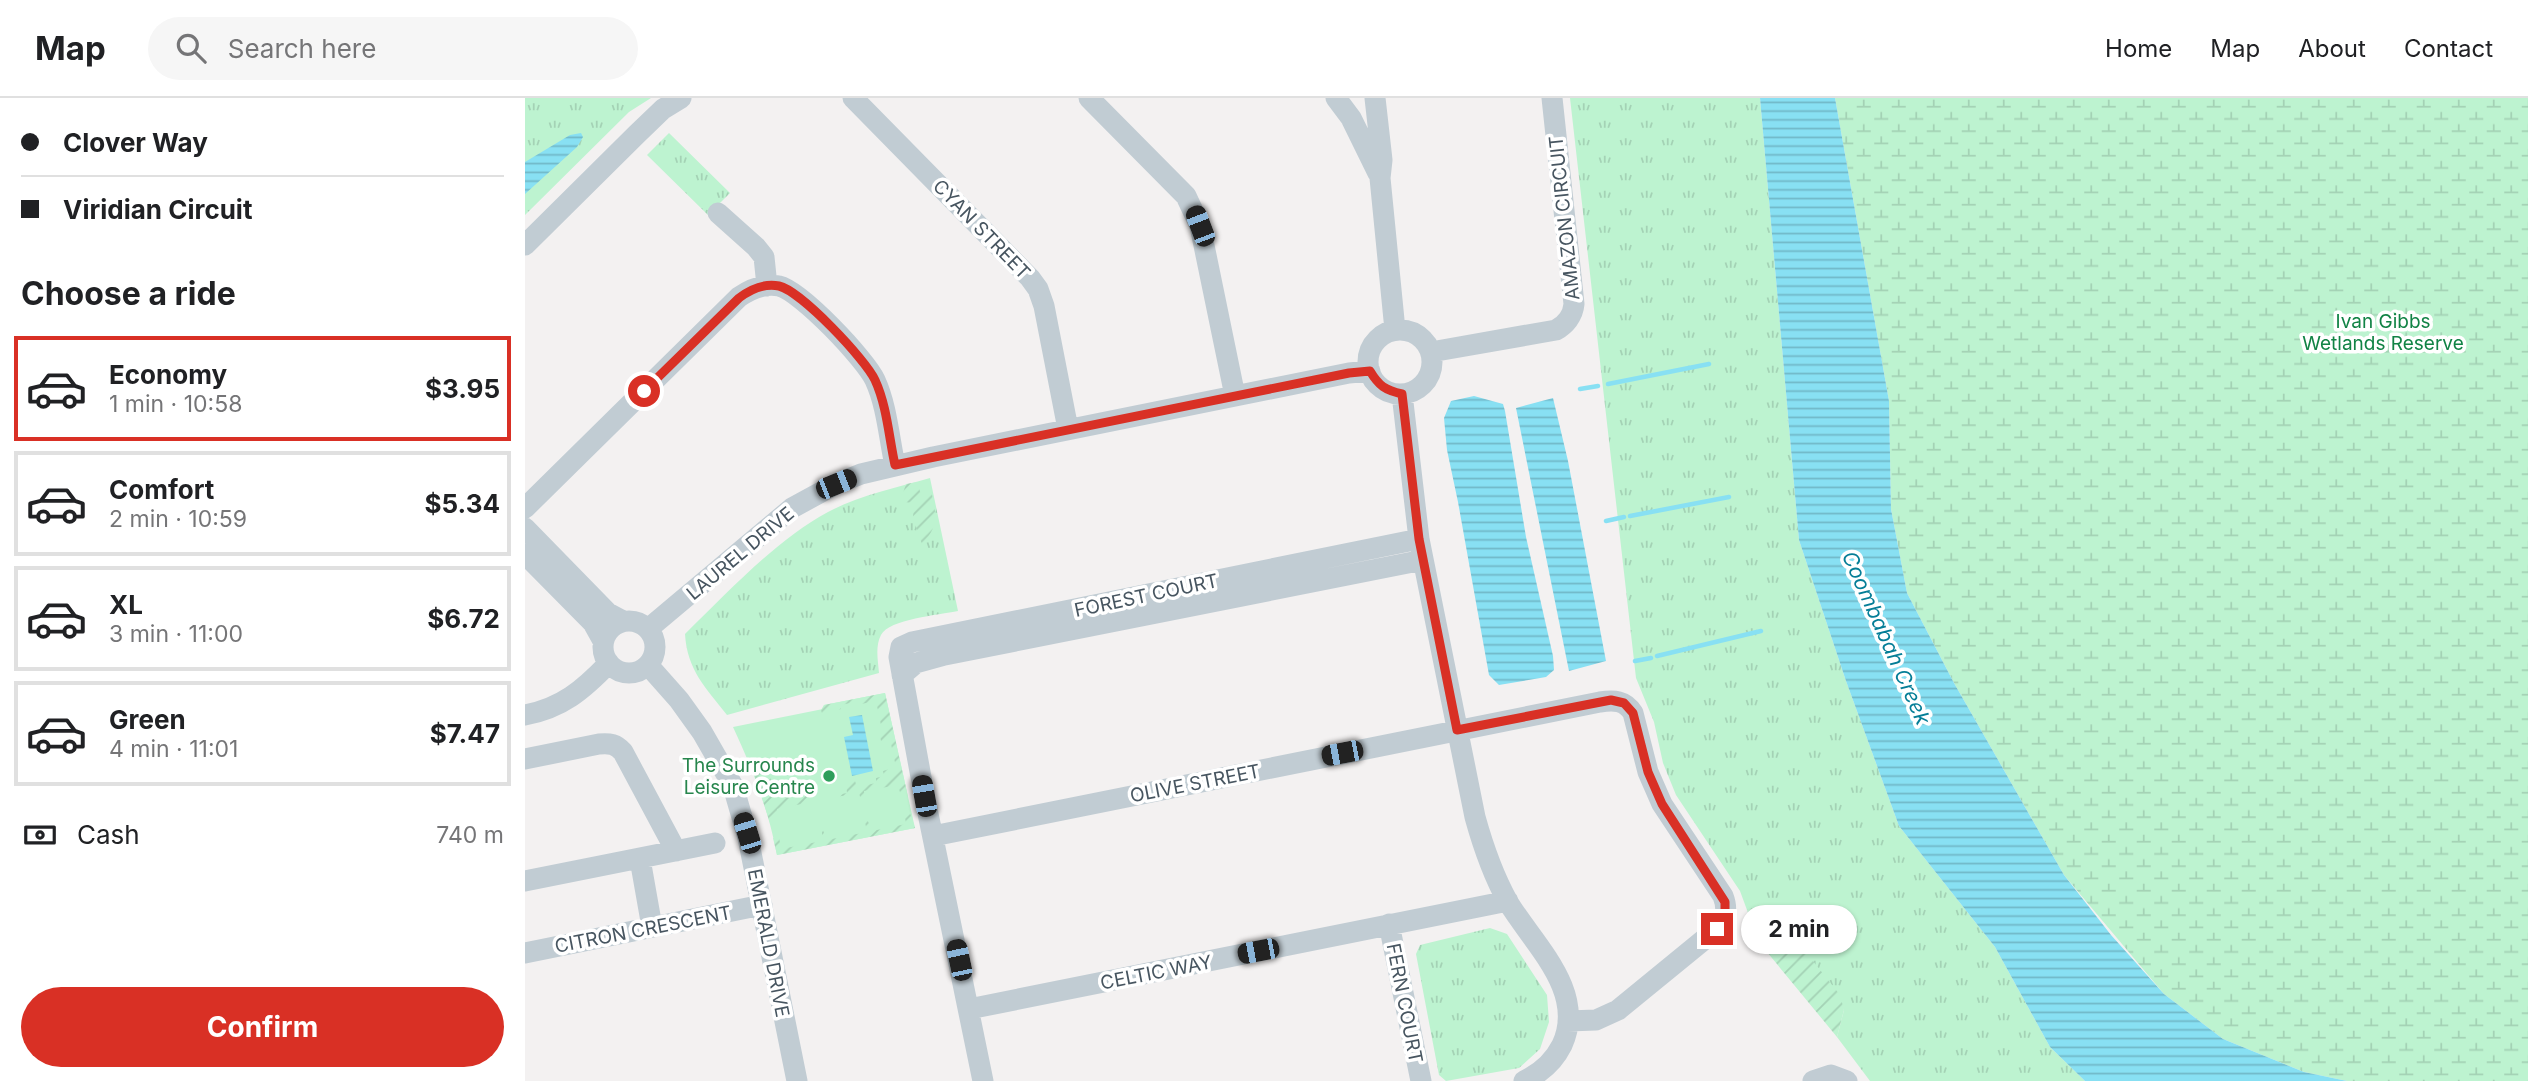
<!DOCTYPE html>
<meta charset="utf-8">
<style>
body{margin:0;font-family:Inter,sans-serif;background:#f6f6f6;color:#202124;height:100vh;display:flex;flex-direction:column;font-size:26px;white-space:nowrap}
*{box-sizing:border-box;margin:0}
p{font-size:23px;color:#757577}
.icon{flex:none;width:38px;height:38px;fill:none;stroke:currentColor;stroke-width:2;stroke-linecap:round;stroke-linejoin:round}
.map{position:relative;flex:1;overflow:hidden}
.sheet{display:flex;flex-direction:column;background:#fff;width:525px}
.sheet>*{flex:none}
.guide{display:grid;align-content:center;height:154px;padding:0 21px;background:#fff}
.end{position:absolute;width:32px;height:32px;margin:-16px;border:9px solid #d93025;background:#fff;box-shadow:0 0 0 4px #fff}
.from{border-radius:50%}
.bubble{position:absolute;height:49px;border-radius:24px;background:#fff;box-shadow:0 2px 5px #0004;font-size:23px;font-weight:700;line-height:49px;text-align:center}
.car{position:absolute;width:21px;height:42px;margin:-21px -10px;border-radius:9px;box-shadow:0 0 5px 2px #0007;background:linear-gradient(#222 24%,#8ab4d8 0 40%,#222 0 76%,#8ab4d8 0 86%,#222 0)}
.guide b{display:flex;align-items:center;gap:24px;height:66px;font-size:26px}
.guide b+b{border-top:2px solid #e0e0e0}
.guide i{width:18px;height:18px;background:#202124}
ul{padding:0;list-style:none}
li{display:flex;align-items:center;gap:21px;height:105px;margin:0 14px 10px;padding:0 7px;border:4px solid #e0e0e0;border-radius:0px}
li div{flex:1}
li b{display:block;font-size:26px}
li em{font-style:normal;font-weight:700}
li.on{border-color:#d93025}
li>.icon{width:63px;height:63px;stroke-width:1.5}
h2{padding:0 21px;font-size:32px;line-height:84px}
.pay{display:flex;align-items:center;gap:18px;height:77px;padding:0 21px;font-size:26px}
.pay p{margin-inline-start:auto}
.primary-button{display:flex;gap:14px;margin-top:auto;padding:14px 21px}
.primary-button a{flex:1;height:80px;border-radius:42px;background:#d93025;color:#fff;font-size:28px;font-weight:700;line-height:80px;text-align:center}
header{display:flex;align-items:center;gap:42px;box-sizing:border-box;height:98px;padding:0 35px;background:#fff;border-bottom:2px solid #e0e0e0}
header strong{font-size:33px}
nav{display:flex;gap:38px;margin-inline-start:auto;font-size:24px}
.search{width:490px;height:63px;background:#f6f6f6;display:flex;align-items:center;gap:18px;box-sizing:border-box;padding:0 24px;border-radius:38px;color:#757577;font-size:26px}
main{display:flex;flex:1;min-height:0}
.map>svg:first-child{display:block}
</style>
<header>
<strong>Map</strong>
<div class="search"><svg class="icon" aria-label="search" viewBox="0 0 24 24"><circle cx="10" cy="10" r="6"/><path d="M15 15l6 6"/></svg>Search here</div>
<nav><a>Home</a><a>Map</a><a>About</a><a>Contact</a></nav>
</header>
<main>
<section class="sheet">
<div class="guide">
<b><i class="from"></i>Clover Way</b>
<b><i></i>Viridian Circuit</b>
</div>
<h2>Choose a ride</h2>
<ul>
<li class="on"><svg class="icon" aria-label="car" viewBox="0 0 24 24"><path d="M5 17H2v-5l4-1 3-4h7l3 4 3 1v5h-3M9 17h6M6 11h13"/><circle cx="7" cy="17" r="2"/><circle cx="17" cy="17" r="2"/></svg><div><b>Economy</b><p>1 min · 10:58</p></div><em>$3.95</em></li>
<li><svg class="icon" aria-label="car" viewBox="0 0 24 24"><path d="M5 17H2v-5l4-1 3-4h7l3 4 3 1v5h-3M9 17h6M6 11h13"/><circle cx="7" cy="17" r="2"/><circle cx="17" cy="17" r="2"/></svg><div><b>Comfort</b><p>2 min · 10:59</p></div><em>$5.34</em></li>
<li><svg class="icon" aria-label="car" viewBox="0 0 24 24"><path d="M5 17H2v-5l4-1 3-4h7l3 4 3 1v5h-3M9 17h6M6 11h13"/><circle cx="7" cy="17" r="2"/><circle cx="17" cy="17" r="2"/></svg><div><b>XL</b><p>3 min · 11:00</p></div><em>$6.72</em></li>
<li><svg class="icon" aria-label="car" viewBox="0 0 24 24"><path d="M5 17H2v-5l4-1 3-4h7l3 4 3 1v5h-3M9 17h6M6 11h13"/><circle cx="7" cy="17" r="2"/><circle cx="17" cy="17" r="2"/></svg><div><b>Green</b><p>4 min · 11:01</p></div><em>$7.47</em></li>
</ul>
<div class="pay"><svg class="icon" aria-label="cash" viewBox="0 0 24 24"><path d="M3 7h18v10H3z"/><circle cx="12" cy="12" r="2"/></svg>Cash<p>740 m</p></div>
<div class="primary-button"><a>Confirm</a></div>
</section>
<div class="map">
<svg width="2003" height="983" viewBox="0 0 2003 983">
<defs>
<pattern id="wetland-marsh" width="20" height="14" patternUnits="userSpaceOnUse" patternTransform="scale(1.75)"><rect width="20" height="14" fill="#bdf3d0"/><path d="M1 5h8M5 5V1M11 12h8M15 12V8" fill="none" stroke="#a4d2b5"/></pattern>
<pattern id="park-tufts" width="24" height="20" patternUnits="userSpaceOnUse" patternTransform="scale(1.75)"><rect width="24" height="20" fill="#bdf3d0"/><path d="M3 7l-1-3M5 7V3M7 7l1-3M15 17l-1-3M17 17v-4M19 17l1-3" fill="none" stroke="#a4d2b5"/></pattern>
<pattern id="garden-furrows" width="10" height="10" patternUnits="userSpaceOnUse" patternTransform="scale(1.75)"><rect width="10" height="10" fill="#bdf3d0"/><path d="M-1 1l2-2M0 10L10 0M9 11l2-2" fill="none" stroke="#a4d2b5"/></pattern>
<pattern id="water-rules" width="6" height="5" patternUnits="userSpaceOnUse" patternTransform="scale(1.75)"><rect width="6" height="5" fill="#88e0f3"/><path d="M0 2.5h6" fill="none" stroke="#71b8c8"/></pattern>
</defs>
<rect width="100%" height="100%" fill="#f3f1f1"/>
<path fill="#bdf3d0" d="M360,595L390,730L252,757C243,710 228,672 208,629L298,611L299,607Z"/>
<path fill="url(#wetland-marsh)" d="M1310,0H2003V983H1822L1779,974L1698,941L1639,896L1539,777L1429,585L1382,495L1366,411L1364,303Z"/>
<path fill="url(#park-tufts)" d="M0,0H126L104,14L0,117Z
M1045,0H1235L1274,442L1321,583L1374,728L1470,849L1525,949L1560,983H1345L1312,939L1319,912L1261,829L1222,812L1215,793L1151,697L1138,665L1129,624L1111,580Z
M144,35L205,95L183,117L122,57Z
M405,380L433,513C414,517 364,521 356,537C350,548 353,563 354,575L202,617C181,590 162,572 160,536C202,495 251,442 303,414C335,397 371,390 405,380Z
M965,830L982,836L1022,897L1024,924L1015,951L994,970L921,983L914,977L891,856L895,847Z"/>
<path fill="url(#garden-furrows)" d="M393,384L395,394L406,392C411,416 415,427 397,446L388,420L389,405L379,404L373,410L381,386Z
M360,595L383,699L376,698L373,687L339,693L340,706H337L334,695L311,699V697L322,695L321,686L330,683L332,689L351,685V680L359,678L358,673L371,669L366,646L357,648L354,633L357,632L351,603L336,606L334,603L316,607V611L303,615L305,621L299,622L296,612L299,607Z
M244,671L249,697L283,691L286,704L252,711L254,723L245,725L228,673Z
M384,712L390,730L252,757L248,740L254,739L256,751L297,743V730L302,742L342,734L340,724L342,721L347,733L381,726L379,713Z
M1222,812L1261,829L1315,897L1319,912L1312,939L1223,831L1227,827Z"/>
<path fill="url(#water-rules)" d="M1235,0H1310L1364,303L1366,411L1382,495L1429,585L1539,777L1586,837L1639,896L1698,941L1779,974L1822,983H1560L1525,949L1470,849L1374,728L1321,583L1274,442Z
M56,35L58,39L52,49L0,96V64L45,37Z
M949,298L978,306L980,313L1001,439L1028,558L1029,572L1021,579L974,587L964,577L933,404L922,352L919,320L926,303Z
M1028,300L1043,363L1081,563L1044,573L991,310Z
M337,617L348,673L327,678L319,639L328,637L324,619Z"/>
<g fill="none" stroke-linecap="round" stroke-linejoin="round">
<path stroke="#88e0f3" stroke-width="4.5" d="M1083,286L1184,266
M1055,291L1073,288
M1105,418L1204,399
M1081,423L1099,419
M1132,558L1236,533
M1110,563L1126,560"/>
<path stroke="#c1ccd3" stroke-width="21" d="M328,0L505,180L513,191L519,208L543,331
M564,0L661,98L675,128L710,298
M811,0L826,20L853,75
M850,0L857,62L855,80L870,232
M193,115L231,149L239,159L242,188
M0,147L112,36L138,11L156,0
M843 264a32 32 0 1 1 64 0a32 32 0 1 1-64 0Z
M906,254L1031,232C1040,227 1048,218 1049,206L1027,0
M877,296L894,441L950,719C958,748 968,777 983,804C1008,846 1062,893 1037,947C1029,963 1016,975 999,983
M0,410L214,199C226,191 239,185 254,188C276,193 341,262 350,282C362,308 364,340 370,367
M0,430L83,515L98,523
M0,456L68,525L78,543
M78 549a26 26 0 1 1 52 0a26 26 0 1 1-52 0Z
M123,531L267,410L311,386L336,376L408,359L824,275L845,273
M123,567L154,602L177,634L208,688L223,740L272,983
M377,577L391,565L420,557L898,462
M0,617C37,610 58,592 84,565
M0,661L74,646C85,645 91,646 98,654L151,753
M408,738L1075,604C1089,602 1100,602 1108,615L1123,674L1137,706L1198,798C1203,811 1201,820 1192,831L1093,912L1071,922L1043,923
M115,761L127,829
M0,783L190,745
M864,826L896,983
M0,855L237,807
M444,911L983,803
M458,983L400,701L374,559L376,549L387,544L894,441
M1288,983L1306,977L1322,983"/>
</g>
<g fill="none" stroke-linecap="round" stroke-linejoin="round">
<path stroke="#d93025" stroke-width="9" d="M119,293L214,200C226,191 239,185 254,188C276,193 341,262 350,282C362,308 364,340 370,367L824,275L845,273C854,288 860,292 877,296L894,441L932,632L1086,602L1099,605L1108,615L1123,674L1137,706L1200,804V818L1192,831"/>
</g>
<circle fill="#2e9e5b" stroke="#fff" stroke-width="2.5" cx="304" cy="678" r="7"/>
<g text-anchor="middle" stroke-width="7" stroke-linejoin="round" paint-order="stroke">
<g font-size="19" fill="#475560" stroke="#fff">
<text transform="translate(1039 120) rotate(-96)" y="7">AMAZON CIRCUIT</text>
<text transform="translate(457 131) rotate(46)" y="7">CYAN STREET</text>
<text transform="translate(215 455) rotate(-40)" y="7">LAUREL DRIVE</text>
<text transform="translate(621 497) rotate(-12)" y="7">FOREST COURT</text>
<text transform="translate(670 685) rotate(-11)" y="7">OLIVE STREET</text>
<text transform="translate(118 831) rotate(-11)" y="7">CITRON CRESCENT</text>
<text transform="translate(244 845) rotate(79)" y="7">EMERALD DRIVE</text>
<text transform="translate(631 874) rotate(-11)" y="7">CELTIC WAY</text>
<text transform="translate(880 905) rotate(79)" y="7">FERN COURT</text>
</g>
<g font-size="19" fill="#118345" stroke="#fff">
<text x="1858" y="230">Ivan Gibbs<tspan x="1858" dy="22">Wetlands Reserve</tspan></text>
</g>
<g font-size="19" fill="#27864d" stroke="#fff" text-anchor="end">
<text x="290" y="674">The Surrounds<tspan x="290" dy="22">Leisure Centre</tspan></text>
</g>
<g font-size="21" font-style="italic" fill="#057e97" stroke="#fff">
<text transform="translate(1361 540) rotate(66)" y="7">Coombabah Creek</text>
</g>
</g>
</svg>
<i class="end from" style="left:119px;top:293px"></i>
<i class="end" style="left:1192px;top:831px"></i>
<div class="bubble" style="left:1216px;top:807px;width:116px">2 min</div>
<i class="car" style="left:675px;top:128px;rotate:339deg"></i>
<i class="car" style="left:311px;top:386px;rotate:68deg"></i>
<i class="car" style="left:817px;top:655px;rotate:259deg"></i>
<i class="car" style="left:399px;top:698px;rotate:350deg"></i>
<i class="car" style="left:222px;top:735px;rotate:343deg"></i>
<i class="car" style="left:733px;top:853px;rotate:259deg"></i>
<i class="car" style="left:434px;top:862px;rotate:348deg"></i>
</div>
</main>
